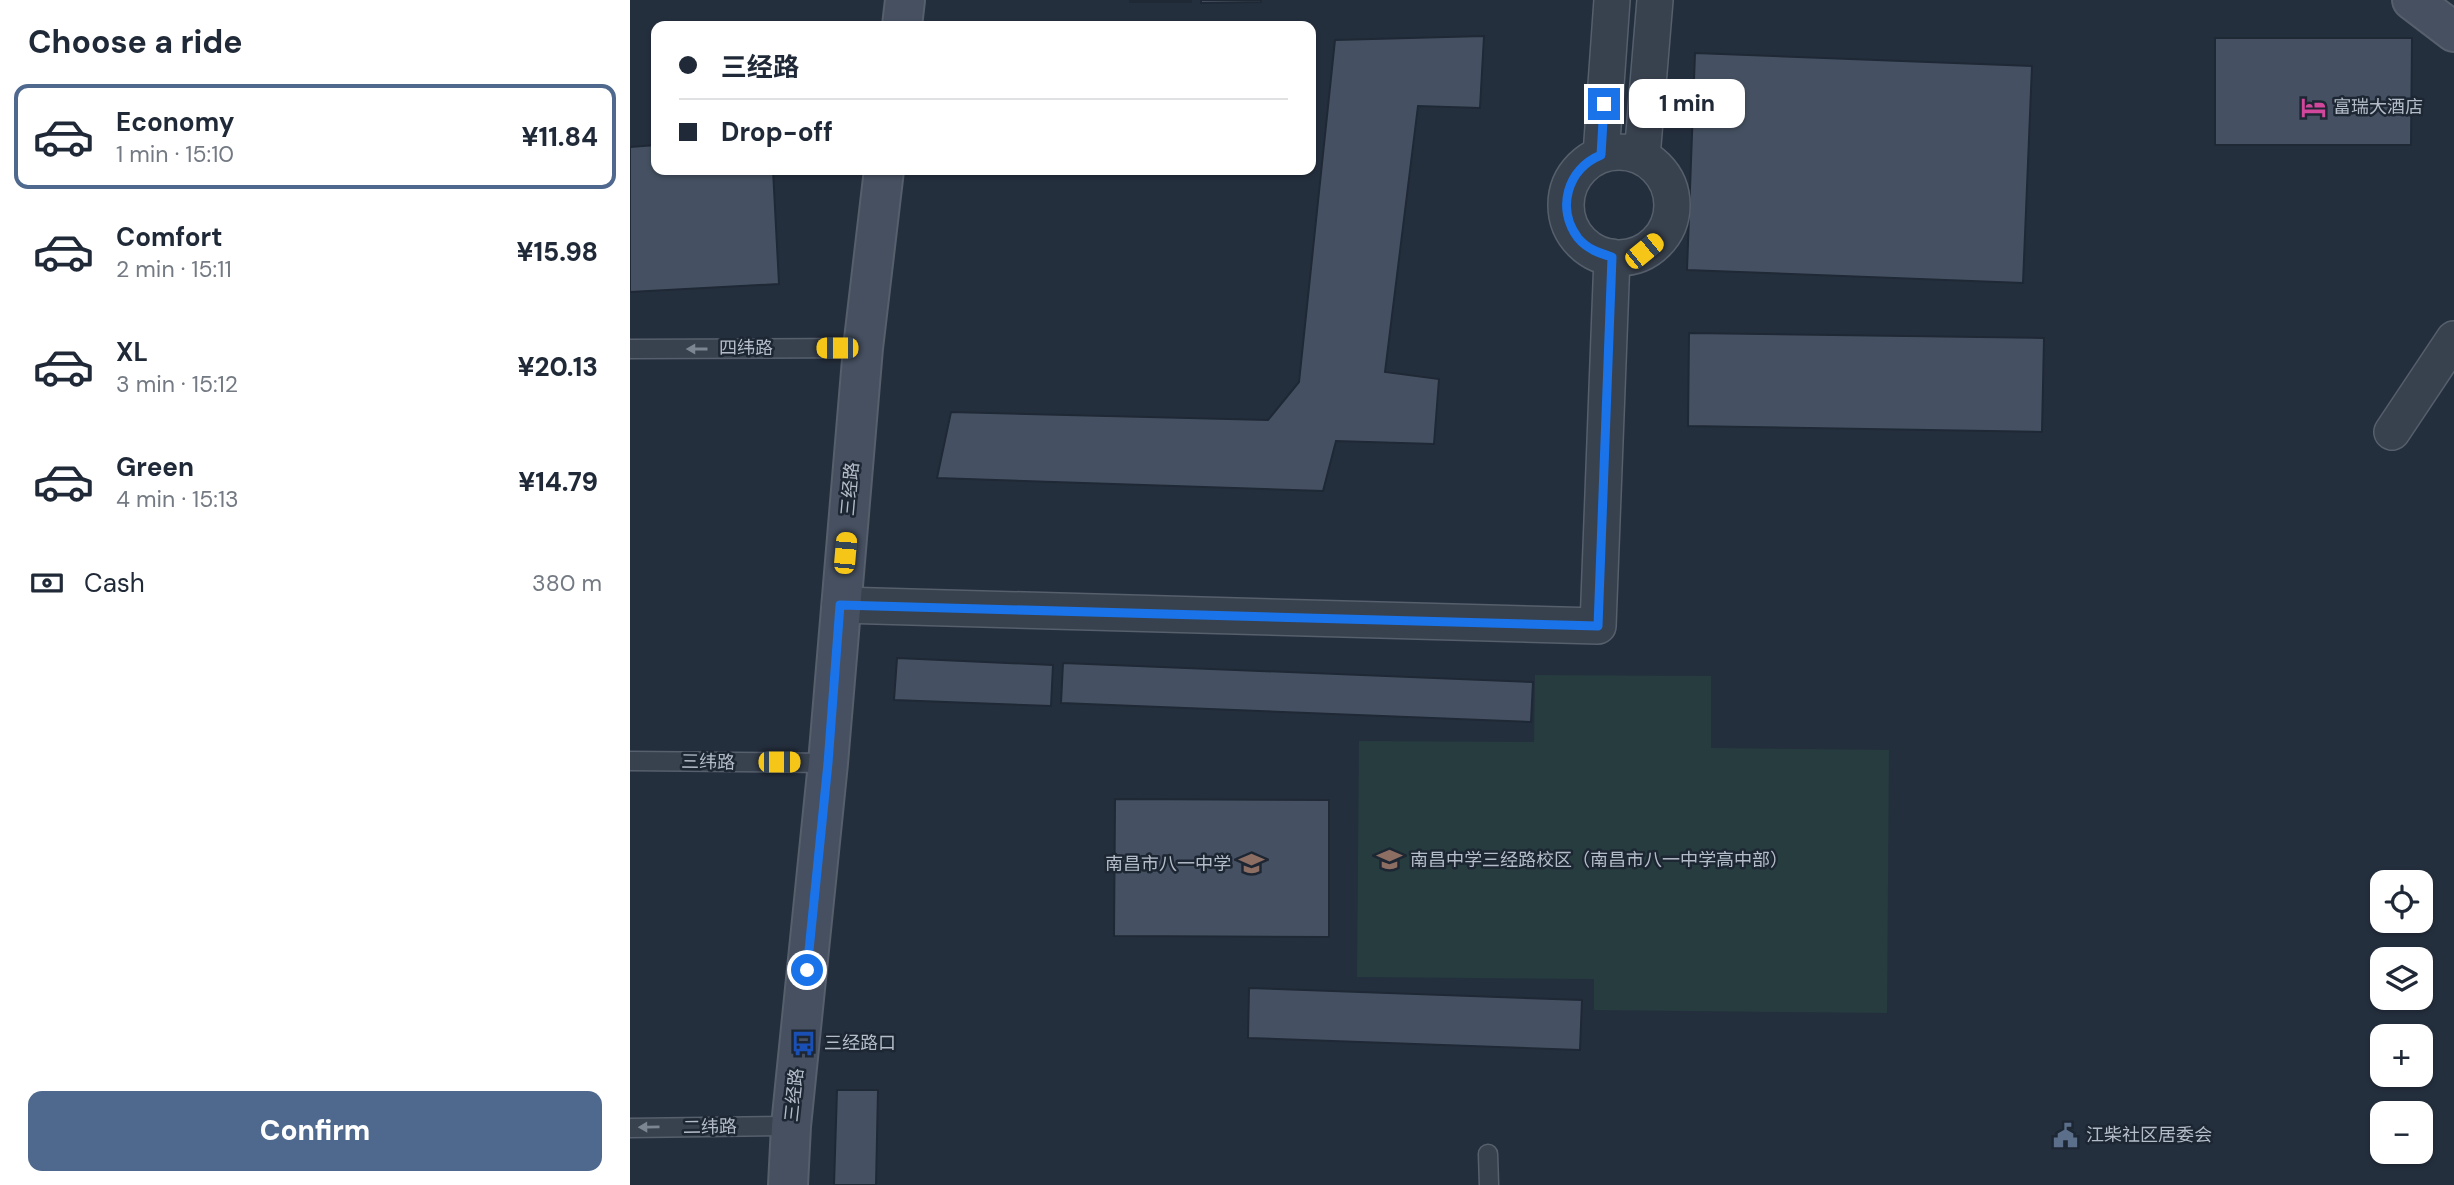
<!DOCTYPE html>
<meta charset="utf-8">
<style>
body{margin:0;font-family:"DM Sans","Noto Sans SC",sans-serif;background:#f2f2f3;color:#1f2937;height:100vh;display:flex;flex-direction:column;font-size:26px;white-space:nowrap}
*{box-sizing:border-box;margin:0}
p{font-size:23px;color:#747a83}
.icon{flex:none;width:38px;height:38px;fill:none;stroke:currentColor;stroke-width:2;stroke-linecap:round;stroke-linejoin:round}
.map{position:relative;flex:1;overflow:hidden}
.drawer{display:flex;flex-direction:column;background:#fff;width:630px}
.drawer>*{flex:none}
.top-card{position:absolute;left:21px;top:21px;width:665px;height:154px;border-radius:14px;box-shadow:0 2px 5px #0004;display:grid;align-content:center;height:154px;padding:0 28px;background:#fff}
.tools{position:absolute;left:1740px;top:870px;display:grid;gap:14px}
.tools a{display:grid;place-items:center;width:63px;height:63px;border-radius:14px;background:#fff;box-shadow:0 2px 5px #0004;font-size:35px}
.end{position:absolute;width:32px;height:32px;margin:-16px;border:9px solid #1a73e8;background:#fff;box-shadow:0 0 0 4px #fff}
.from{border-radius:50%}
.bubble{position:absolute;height:49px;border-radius:14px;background:#fff;box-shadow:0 2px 5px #0004;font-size:23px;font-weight:800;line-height:49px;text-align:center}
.car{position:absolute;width:21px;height:42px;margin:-21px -10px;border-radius:9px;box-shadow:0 0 5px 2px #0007;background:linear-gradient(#f5c518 24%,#345 0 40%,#f5c518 0 76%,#345 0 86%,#f5c518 0)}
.top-card b{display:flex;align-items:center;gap:24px;height:66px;font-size:26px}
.top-card b+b{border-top:2px solid #e0e1e3}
.top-card i{width:18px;height:18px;background:#1f2937}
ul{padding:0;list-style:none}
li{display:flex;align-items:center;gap:21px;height:105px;margin:0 14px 10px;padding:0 14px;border:4px solid transparent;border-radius:14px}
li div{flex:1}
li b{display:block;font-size:26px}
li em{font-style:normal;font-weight:800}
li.on{border-color:#4f688e}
li>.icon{width:63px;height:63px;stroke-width:1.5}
h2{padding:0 28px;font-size:32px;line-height:84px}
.pay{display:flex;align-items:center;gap:18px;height:77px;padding:0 28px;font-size:26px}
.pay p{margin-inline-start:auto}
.primary-button{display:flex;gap:14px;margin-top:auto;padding:14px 28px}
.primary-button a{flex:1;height:80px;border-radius:14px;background:#4f688e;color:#fff;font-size:28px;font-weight:800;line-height:80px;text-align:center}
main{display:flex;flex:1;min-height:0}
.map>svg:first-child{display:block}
</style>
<main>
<section class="drawer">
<h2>Choose a ride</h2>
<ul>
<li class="on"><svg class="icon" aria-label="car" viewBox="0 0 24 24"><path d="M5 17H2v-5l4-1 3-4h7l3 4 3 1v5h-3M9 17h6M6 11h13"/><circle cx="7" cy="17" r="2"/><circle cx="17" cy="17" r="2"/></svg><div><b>Economy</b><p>1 min · 15:10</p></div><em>¥11.84</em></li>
<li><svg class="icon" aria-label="car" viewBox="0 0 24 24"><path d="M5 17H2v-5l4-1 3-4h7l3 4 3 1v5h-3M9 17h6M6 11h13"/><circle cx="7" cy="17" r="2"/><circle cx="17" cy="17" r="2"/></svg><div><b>Comfort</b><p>2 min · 15:11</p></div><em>¥15.98</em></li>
<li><svg class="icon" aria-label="car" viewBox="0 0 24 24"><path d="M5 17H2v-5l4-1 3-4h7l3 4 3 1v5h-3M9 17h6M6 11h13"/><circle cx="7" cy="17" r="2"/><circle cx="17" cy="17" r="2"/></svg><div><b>XL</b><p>3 min · 15:12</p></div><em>¥20.13</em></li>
<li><svg class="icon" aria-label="car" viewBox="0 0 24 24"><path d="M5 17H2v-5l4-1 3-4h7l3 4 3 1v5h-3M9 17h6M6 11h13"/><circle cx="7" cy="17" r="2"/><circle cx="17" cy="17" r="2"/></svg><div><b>Green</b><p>4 min · 15:13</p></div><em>¥14.79</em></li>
</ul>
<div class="pay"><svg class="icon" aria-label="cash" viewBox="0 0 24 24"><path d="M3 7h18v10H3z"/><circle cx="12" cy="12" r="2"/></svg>Cash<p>380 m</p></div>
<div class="primary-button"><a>Confirm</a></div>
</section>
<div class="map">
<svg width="1824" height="1185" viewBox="0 0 1824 1185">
<rect width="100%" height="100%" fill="#242f3e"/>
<path fill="#263c3f" d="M905,675L1081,676V748L1259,750L1257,1013L964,1010V979L727,977L729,741L904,742Z"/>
<path fill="#455162" stroke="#1f2835" stroke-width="2" d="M500,0H561V2H500Z
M571,0H631V2L571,3Z
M854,36L850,108L788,106L755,372L809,379L804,444L706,441L693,491L307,478L321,412L638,420L669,382L705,40Z
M1585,38H1782L1781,145H1585Z
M1065,53L1402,66L1393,283L1057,270Z
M26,145V170H143L149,284L0,292V147Z
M1059,333L1414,338L1412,432L1058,426Z
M267,658L423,665L421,706L264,700Z
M433,663L903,682L901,722L431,703Z
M485,799L699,800V937L484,936Z
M619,988L952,1000L950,1050L618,1038Z
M207,1090H248L246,1185H204Z"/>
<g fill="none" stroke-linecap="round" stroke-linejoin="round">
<defs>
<path id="lane" d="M0,349L233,348
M0,761L198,763
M0,1128L161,1126
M858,1154L859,1185"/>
<path id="street" d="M936 205a53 53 0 1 1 106 0a53 53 0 1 1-106 0Z
M971,155L982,0
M1012,157L1025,0
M1762,432L1824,339
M210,605L968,626L982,257"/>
<path id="secondary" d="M1782,0L1824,32
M272,26L275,0
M158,1185L161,1126L198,763L233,348L254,170"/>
</defs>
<use href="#lane" stroke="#565f6c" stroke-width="21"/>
<use href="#street" stroke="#565f6c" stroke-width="38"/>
<use href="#secondary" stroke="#565f6c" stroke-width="42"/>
<use href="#lane" stroke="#38414e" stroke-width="18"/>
<use href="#street" stroke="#38414e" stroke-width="35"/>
<use href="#secondary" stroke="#465061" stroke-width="38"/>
</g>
<defs><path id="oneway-solid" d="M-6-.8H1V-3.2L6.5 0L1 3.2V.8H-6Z" transform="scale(1.75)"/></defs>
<g fill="#7c8592">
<use href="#oneway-solid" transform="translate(67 349) rotate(180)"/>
<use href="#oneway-solid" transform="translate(19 1127) rotate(179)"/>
</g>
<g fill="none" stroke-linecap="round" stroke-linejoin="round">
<path stroke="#1a73e8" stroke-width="9" d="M177,970L198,763L210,605L968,626L982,257C969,253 957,249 948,238C926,209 937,169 971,155L974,104"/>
</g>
<defs>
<symbol id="hotel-bare" viewBox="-9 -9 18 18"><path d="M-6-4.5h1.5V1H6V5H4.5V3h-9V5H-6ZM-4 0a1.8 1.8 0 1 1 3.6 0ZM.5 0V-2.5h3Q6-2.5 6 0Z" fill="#d1479c" stroke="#1d2633" stroke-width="2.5" paint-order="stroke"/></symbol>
<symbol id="school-bare" viewBox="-9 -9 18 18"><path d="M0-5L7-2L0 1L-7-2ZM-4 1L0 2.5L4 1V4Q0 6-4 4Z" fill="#8d6e63" stroke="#1d2633" stroke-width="2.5" paint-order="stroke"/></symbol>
<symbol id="bus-bare" viewBox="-9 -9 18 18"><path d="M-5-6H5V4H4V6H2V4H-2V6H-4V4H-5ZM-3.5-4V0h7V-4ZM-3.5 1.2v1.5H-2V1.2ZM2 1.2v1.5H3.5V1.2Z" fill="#1a4fb4" stroke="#1d2633" stroke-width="2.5" paint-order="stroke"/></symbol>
<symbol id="civic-bare" viewBox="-9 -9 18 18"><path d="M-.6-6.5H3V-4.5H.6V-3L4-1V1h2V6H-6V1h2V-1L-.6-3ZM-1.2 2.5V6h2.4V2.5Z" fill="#5c6f8a" stroke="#1d2633" stroke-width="2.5" paint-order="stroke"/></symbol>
</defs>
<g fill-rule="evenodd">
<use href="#hotel-bare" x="1666" y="90" width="35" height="35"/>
<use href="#school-bare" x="742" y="842" width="35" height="35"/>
<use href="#school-bare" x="604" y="846" width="35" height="35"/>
<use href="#bus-bare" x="156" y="1026" width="35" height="35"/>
<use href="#civic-bare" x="1418" y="1118" width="35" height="35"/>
</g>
<g text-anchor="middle" stroke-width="5" stroke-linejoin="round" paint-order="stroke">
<g font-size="18" fill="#b4bcc9" stroke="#1d2633" text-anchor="start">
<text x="1703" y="113">富瑞大酒店</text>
<text x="780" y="866">南昌中学三经路校区（南昌市八一中学高中部）</text>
<text x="601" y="870" text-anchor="end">南昌市八一中学</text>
<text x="194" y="1049">三经路口</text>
<text x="1456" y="1141">江柴社区居委会</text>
</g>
<g font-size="18" fill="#b4bcc9" stroke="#1d2633">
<text x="116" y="354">四纬路</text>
<text transform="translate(220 489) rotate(-85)" y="6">三经路</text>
<text transform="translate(78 762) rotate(1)" y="6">三纬路</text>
<text transform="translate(164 1095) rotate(-84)" y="6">三经路</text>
<text transform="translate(80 1127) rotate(-1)" y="6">二纬路</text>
</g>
</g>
</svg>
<div class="tools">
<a><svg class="icon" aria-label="locate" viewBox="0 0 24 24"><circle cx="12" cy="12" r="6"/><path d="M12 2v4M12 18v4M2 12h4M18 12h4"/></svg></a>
<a><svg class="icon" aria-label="layers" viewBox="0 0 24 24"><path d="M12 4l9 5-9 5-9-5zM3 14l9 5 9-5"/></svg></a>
<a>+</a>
<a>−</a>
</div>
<i class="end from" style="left:177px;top:970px"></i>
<i class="end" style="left:974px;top:104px"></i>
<div class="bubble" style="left:999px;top:79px;width:116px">1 min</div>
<i class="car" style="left:1014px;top:251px;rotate:51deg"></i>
<i class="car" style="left:207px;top:348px;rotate:270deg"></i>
<i class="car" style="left:215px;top:553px;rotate:5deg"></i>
<i class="car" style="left:149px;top:762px;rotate:90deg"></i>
<div class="top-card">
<b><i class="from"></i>三经路</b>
<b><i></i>Drop-off</b>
</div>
</div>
</main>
